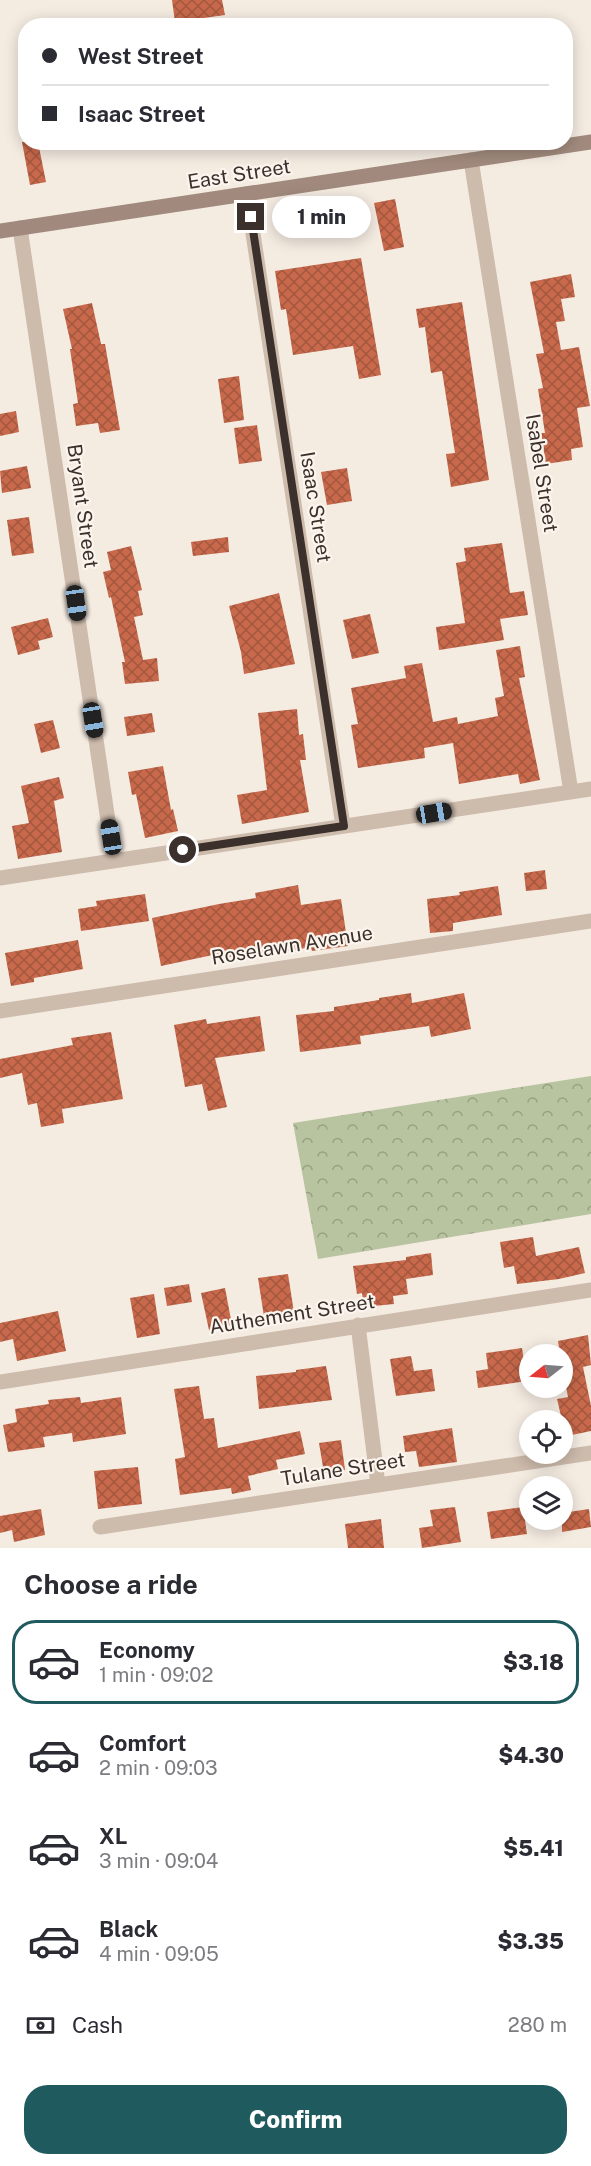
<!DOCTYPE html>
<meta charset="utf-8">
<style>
body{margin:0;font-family:"Public Sans",sans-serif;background:#f2f2f3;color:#2b2b33;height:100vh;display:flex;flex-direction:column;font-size:22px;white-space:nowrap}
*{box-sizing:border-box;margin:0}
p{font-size:20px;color:#7c7c81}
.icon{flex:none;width:33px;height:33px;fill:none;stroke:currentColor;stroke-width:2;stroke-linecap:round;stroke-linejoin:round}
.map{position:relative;height:1548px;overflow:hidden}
.panel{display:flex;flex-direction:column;background:#fff;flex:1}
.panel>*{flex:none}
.guide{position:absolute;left:18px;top:18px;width:555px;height:132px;border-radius:24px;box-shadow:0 3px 15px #0003;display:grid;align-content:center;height:132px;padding:0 24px;background:#fff}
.needle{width:39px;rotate:253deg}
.fabs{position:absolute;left:519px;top:1344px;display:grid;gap:12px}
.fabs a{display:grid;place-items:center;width:54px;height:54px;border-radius:50%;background:#fff;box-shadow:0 3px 15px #0003;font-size:30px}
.end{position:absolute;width:27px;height:27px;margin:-14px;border:8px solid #3b302b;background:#fff;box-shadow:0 0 0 3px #fff}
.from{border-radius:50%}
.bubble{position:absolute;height:42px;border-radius:21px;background:#fff;box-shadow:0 3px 15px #0003;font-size:20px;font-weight:800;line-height:42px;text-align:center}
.car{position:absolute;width:18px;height:36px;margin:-18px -9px;border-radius:8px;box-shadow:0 0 4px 2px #0007;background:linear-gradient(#222 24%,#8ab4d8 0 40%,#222 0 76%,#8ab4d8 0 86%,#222 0)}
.guide b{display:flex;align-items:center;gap:21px;height:57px;font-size:22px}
.guide b+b{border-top:2px solid #e1e1e2}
.guide i{width:15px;height:15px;background:#2b2b33}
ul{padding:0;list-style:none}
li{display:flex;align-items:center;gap:18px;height:84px;margin:0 12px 9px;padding:0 12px;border:3px solid transparent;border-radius:24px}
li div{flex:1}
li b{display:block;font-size:22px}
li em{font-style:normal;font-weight:800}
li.current{border-color:#1f5a5e}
li>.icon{width:54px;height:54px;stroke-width:1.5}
h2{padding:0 24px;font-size:27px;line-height:72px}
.pay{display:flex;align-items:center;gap:15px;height:66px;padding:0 24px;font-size:22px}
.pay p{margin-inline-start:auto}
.primary-button{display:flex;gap:12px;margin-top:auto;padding:12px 24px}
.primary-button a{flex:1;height:69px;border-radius:24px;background:#1f5a5e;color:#fff;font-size:24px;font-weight:800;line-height:69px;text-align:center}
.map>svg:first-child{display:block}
</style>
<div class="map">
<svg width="591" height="1548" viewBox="0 0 591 1548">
<defs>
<pattern id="park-crowns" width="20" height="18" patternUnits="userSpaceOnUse" patternTransform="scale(1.5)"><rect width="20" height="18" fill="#b8c4a0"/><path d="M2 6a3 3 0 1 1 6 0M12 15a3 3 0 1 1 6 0" fill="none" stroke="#97a083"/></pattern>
<pattern id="building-cross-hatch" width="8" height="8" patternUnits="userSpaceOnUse" patternTransform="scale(1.5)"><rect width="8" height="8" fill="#c8694b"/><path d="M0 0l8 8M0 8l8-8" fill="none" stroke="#a4573f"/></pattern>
</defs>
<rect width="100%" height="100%" fill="#f4ebe1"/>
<path fill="url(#park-crowns)" d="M591,1076V1214L318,1259L293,1123Z"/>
<path fill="url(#building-cross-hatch)" d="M172,0H222L225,15L175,22Z
M22,142H38L46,182L30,185Z
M395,199L404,247L384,251L374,203Z
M361,258L381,375L359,379L353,346L293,355L286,309L281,310L275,271Z
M571,274L575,297L561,299L565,321L556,322L561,350L579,347L590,406L577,408L583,447L571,449L572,460L546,464L541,433H545L538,389L543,388L536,354L544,353L530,282Z
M462,302L489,480L451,487L446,454L455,453L442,371L431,373L425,327L419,328L416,309Z
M92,303L101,344H105L120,430L100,433L98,423L76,426L73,404L78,403L70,349H72L63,309Z
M239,376L244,420L224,423L218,379Z
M16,411L19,432L0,436V414Z
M257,425L262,461L239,464L234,428Z
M27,466L31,488L2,493L0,471Z
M347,468L352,501L327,505L321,472Z
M29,517L34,553L12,556L7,520Z
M228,537L229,552L193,556L191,542Z
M502,543L510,593L524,591L528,615L500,619L504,640L439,650L436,627L465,623L456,563L466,561L464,548Z
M131,546L142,590L138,591L143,615L134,617L143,660L157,658L159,681L125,684L122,662H125L111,597L109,598L103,572L111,570L107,552Z
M279,593L295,664L244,674L241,652L229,606Z
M370,614L379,653L352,659L343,620Z
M48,618L53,637L38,641L40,649L18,655L11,627Z
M520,646L525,677L519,678L540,780L520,784L518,774L459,784L453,743L424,748L425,758L358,768L351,725L358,724L351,688L406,678L404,666L422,663L433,722L457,717L458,724L498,716L495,698L504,696L496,650Z
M297,709L299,735L303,734L306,760H300L309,812L242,824L237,795L267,790L258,713Z
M152,713L155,732L127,736L124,717Z
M53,720L60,748L41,753L34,724Z
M163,766L171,810L173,809L178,831L145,838L136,794L132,795L128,772Z
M59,777L64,798L54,801L62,852L18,859L12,826L29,823L21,786Z
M545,870L547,889L526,891L524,873Z
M298,885L301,905L341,899L348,946L312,951L311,947L267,955V952L223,958L222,953L161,966L152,918L219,904L256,898L255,893Z
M498,886L502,915L453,923V931L430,933L427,899L460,895L459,892Z
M145,894L149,921L81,931L78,909L97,906L96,901Z
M78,940L83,969L34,978V982L11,986L5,953Z
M411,993L412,1003L464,993L471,1029L431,1037L429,1026L360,1036L361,1044L300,1052L296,1015L334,1011V1007L379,1000V998Z
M260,1016L265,1051L215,1058L227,1107L208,1111L202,1084L185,1087L174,1025L206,1019L207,1024Z
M111,1032L123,1099L62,1109L64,1123L41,1127L37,1103L28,1105L22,1073L0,1078V1059L73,1045L71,1038Z
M533,1237L536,1256L579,1247L585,1273L559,1279L517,1284L514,1266L504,1268L500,1242Z
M431,1253L433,1275L406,1279L408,1294L393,1296L394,1304L364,1307L362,1293L357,1294L353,1266L406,1260V1257Z
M288,1274L295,1319L265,1323L258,1278Z
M189,1284L192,1302L167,1306L164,1288Z
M225,1288L232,1325L209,1330L201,1293Z
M154,1294L160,1334L137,1338L130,1298Z
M58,1311L66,1351L17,1361L13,1339L0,1342V1323Z
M588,1335L591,1365L583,1367L591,1406V1431L562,1437V1420L557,1399L568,1397L562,1366V1354H560L558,1341Z
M522,1348L527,1381L478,1388L476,1371L488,1369L486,1353Z
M411,1356L414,1371L432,1369L435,1391L396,1396L390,1359Z
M326,1366L332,1400L259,1409L256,1376L296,1372V1370Z
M199,1386L204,1419L214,1418L218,1448L300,1431L305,1454L276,1460L278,1469L248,1476L251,1490L232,1494L231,1488L180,1495L175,1459L185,1457L174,1389Z
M80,1397L81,1403L121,1397L126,1434L73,1442L72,1433L43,1437L45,1447L8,1452L3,1425L17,1422L15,1409L49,1404L48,1400Z
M452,1428L457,1462L419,1467L416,1451L405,1452L403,1436Z
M341,1440L345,1470L324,1473L319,1443Z
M138,1467L142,1504L98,1509L94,1471Z
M455,1507L461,1542L422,1548L419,1528L433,1526L430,1510Z
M523,1507L527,1534L491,1539L487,1512Z
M41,1509L45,1535L14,1542L12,1530L0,1533V1516Z
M589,1509L591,1527L562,1532V1513Z
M381,1519L384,1548H348L345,1524Z"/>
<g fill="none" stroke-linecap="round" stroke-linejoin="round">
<path stroke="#cdbbac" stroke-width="15" d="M471,160L571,792
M247,194L343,826
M20,228L114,861
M0,878L591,789
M0,1011L591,921
M358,1325L378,1485
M0,1382L591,1290
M100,1527L591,1453"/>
<path stroke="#a18a7d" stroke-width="15" d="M0,231L591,142"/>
</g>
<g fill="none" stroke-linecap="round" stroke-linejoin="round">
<path stroke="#3b302b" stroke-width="8" d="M183,850L344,826L251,217"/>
</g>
<g text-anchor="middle" stroke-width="4.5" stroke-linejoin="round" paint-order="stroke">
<g font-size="20" fill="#3b302b" stroke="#fbf5ee">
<text transform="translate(239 174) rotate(-9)" y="7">East Street</text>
<text transform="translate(542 473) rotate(81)" y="7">Isabel Street</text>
<text transform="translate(83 506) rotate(82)" y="7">Bryant Street</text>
<text transform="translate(316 507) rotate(81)" y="7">Isaac Street</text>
<text transform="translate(292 945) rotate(-9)" y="7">Roselawn Avenue</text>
<text transform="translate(292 1314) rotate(-9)" y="7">Authement Street</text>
<text transform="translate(343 1469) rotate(-9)" y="7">Tulane Street</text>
</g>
</g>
</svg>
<div class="fabs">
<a><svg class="needle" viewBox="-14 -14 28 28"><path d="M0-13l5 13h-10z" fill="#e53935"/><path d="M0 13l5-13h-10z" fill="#7c7c81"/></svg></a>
<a><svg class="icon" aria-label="locate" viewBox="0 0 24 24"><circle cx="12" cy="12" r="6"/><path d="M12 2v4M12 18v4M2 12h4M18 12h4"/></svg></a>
<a><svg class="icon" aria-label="layers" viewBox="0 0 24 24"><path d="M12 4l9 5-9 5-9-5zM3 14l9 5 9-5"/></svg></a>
</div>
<i class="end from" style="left:183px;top:850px"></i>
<i class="end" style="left:251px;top:217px"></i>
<div class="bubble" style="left:272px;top:196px;width:99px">1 min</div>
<i class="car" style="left:76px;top:603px;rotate:172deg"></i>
<i class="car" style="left:93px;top:720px;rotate:171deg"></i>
<i class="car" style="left:434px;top:813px;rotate:81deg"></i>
<i class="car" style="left:111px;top:837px;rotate:351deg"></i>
<div class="guide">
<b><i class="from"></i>West Street</b>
<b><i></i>Isaac Street</b>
</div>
</div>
<section class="panel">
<h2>Choose a ride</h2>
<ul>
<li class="current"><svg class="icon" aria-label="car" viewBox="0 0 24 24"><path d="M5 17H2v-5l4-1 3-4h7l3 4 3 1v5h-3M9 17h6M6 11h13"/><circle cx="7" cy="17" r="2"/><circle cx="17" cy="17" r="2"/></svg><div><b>Economy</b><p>1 min · 09:02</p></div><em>$3.18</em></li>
<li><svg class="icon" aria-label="car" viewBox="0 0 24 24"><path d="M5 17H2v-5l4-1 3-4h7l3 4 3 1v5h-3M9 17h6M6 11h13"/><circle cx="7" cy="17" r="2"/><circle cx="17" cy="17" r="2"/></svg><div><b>Comfort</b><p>2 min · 09:03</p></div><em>$4.30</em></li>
<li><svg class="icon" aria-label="car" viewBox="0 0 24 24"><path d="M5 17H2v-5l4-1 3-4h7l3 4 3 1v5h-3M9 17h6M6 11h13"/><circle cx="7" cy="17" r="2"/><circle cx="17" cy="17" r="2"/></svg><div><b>XL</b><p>3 min · 09:04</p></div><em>$5.41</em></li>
<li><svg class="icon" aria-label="car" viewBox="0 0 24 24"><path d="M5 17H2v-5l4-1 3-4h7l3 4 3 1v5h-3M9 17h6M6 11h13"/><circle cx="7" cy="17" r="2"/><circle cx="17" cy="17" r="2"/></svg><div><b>Black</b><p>4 min · 09:05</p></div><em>$3.35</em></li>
</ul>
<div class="pay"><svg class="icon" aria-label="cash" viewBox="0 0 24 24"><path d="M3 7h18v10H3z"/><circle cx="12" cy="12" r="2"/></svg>Cash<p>280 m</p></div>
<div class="primary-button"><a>Confirm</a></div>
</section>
